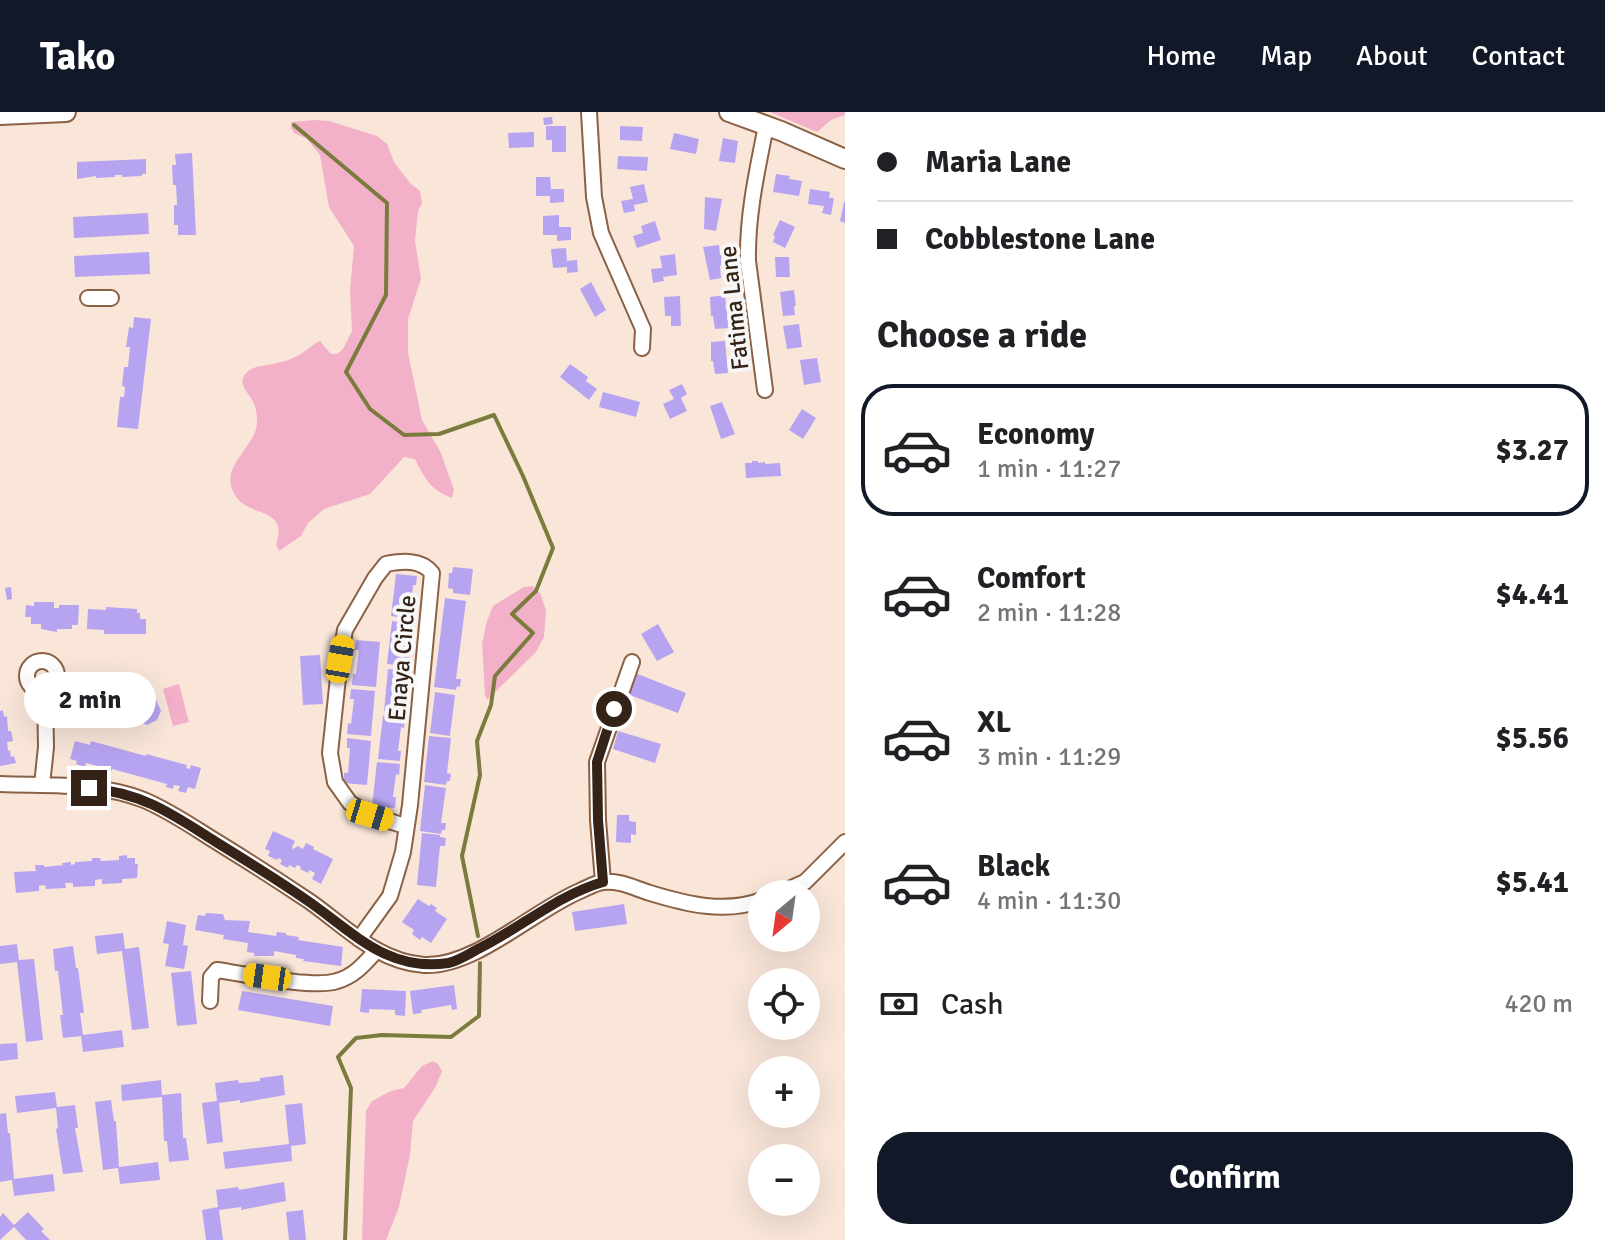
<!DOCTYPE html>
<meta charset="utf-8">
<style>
body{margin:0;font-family:Signika,sans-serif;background:#f6f6f6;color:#202124;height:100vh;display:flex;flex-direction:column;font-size:30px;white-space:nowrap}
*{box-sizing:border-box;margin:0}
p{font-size:26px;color:#757577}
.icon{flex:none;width:44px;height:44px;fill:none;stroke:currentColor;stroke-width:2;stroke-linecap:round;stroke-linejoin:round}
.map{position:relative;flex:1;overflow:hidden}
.sheet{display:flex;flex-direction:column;background:#fff;width:760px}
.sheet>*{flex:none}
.top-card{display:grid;align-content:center;height:176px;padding:0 32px;background:#fff}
.needle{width:52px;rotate:209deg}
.controls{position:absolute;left:748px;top:768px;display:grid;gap:16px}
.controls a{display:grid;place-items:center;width:72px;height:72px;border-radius:50%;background:#fff;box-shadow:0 8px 32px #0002;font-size:40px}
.end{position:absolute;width:36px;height:36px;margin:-18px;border:10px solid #352317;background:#fff;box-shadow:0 0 0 4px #fff}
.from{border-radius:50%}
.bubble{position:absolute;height:56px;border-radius:28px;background:#fff;box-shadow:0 8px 32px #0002;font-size:26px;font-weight:700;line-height:56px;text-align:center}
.car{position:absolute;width:24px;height:48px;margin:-24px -12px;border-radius:10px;box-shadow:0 0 6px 2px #0007;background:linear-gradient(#f5c518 24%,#345 0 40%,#f5c518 0 76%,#345 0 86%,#f5c518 0)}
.top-card b{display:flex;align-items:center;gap:28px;height:76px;font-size:30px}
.top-card b+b{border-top:2px solid #e0e0e0}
.top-card i{width:20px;height:20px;background:#202124}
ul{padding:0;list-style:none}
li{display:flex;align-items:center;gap:24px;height:132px;margin:0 16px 12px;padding:0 16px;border:4px solid transparent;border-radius:32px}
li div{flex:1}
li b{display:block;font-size:30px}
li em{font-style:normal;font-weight:700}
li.active{border-color:#111827}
li>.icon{width:72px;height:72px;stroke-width:1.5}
h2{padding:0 32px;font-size:36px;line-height:96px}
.pay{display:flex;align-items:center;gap:20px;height:88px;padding:0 32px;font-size:30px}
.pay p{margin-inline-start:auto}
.primary-button{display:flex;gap:16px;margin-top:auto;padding:16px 32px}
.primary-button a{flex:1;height:92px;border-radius:32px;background:#111827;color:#fff;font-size:32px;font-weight:700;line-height:92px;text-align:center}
header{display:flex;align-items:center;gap:48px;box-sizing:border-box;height:112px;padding:0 40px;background:#111827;color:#fff}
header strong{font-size:38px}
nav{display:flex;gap:44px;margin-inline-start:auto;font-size:28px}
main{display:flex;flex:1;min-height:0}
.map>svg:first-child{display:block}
</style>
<header>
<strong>Tako</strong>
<nav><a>Home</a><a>Map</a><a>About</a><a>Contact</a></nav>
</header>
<main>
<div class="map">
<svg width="845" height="1128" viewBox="0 0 845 1128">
<rect width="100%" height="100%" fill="#f9e6d9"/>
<path fill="#f3b0c9" d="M770,0H845V3L831,8L817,20Z
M314,8L329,9L377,24L387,32L394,50L410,71L420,79L422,91L418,99L415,129L421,167L408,207V241L422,308L441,341L454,378L452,386C431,378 424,366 415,347L404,345L370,382L324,397L308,411L301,424L279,439L276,433C289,393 249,407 235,383C219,357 249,340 256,317C258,311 257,298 254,292C250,281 235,272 247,260C254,253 268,254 277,251C287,249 297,245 305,239C311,235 313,232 320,229L331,242H337L343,237L352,219L350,179L354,134L329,95L320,43L306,26L294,21L291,16V10Z
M533,474L540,481L546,498L544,525L536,540L487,588L485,583L482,532L487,509L493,494L524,475Z
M179,572L189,610L173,614L163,577Z
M433,949L438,952L442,959L436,974L413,1009L410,1043L399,1095L386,1128H362L366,999L372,989L391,979L404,976L422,954Z"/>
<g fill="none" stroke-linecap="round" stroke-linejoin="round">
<path stroke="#7a7c3d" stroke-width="4" d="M294,13L387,91L386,183L346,260L370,297L404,323L439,322L494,303L523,364L553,436L536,479L512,502L533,521L495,564L491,593L477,629L480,663L462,744L478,824
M345,1128L351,976L338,945L356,926L382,923L451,925L479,904L480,851"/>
</g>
<path fill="#b7a4f0" d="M552,5L553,12L544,13L543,6Z
M546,14H566V40H552V28H546Z
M620,14L643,15L642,29L620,28Z
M534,20V35L509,36L508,21Z
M674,21L699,27L696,42L670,37Z
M723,26L738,29L735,51L719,49Z
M192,41L196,123H178V113H174V93H177L176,73H173L172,53H176L175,42Z
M618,44L648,45L647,59L617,57Z
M146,47V62H142V64L122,65V63H115V65L96,66V64L77,67V50Z
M776,62L790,64L789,67L802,69L799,84L773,80Z
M536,65H550L551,77H564V90L550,91V84H536Z
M644,72L648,90L634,93L635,99L624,101L621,89L633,87L630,75Z
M810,77L830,80L829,86H834L831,103L822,101L824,94L808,92Z
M705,85L722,87L716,119L704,117Z
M844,90H845V111L840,109Z
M148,101L149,122L74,126L73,105Z
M559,103V115H571V128L557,129V123H543V104Z
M780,108L795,115L785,136L773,130L775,124L773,123Z
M655,109L661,128L637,136L633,124L643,121L641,114Z
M719,133L720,142H723V145L721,146V153L720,154L721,166L710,168L703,135Z
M566,136L567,149L577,148L578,160L567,161V155L553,156L551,137Z
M149,140L150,162L75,165L74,144Z
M675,142L677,163L663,165L664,169L653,171L651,157L662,156L660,144Z
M775,145H789L790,165H776Z
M591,170L606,198L595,205L580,177Z
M794,178L796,194H794L795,203L783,204L780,180Z
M725,183L729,216L715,217L713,204H711L710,185Z
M680,184L681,214H671V204H665L664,185Z
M134,205L151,207L138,317L117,315L120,285H124L125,275L122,274L124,255H128L130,235H126L129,215L133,216Z
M799,212L802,235L787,237L783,214Z
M725,229L728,261L715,262L713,249H711V230Z
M817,246L821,270L804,273L800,248Z
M570,252L588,265L586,269L597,277L589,288L560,265Z
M682,272L687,282L681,286L687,299L670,307L663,292L674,287L669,278Z
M603,280L640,290L636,305L599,295Z
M722,290L735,322L721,327L710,294Z
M802,297L816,306L803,327L789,318Z
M752,349H758V351L765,350V352L780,351L781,364L746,366L745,351H752Z
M453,455L473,457L470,483L453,481V477L448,476L449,461H452Z
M396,462L417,464L416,473H413L411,497H414L413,507L391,504Z
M11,475L12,487L7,488L5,476Z
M445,486L466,489L456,567H461L460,575L457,574L456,578L434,575Z
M34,490H54V496H59V493H79L78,513H72V517H57V520L41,517V512H31V505H25L26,493L34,494Z
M106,495L137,497V501H140V507H146V522H104V518L87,517L88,497L106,498Z
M392,509L413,512V520H410L407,544L410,545L409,554L387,552Z
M658,512L674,540L657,549L641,522Z
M356,528L380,530L376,575L352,573L353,562H356L359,538H355Z
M320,543L323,592L303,593L300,544Z
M388,557L409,559L408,568H405L403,592H406L405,601L384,599Z
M635,561L686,581L678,601L627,582Z
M351,577L375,579L371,624L347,622L348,611L351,612L354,587H350Z
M435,580L455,583L450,624L430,621Z
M146,582L155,585L161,599L157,608L147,613L140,610L132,597L136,586Z
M3,598L4,605L7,604L8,619H11L13,629L7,630L8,639L10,638L11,645L14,644L16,651L0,654V599Z
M383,604L405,606L404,616L401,615L398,639H401L400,649L378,647Z
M618,619L661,632L655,651L613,637Z
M429,624L451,626L447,661L451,662L450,669H447L446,673L424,670Z
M347,626L371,629L367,673L344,671V661H348L350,636H347Z
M75,629L90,633L91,629L146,644V642L187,653L186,656L190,657L191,653L201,656L195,677L188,675L186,681L178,679L180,674L174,673L173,677L166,675L167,672L112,657L111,660L104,659L105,656L86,651L85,655L76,652L77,649L70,647Z
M377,650L400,652L399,663L396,662L393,685H396L395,696L372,694Z
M425,673L446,676L441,711H446L445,718H442L441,722L420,719Z
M617,703H629V709L636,710V723L631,722V731L616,730Z
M273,719L295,729L292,736L293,737L298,734L303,737L306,731L314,735L313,737L333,747L321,772L312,767L315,761L309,758L308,761L300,757L301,755L297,753L295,756L289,753L288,756L280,752L282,748L278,746L277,748L268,744L270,739L265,737Z
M422,721L440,723V725L446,726L445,734H440L436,775L417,773Z
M127,743V746H135V752H138L137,766L122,767V771L102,772V767L95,768V774L73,775V771H65L66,776L46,777L45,773L39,774V779L16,781L14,760L36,759L35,753H44V755L63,753L62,751L71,750V753L75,752V750L92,749V746H100L101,749L119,748V744Z
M418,787L429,794L431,792L437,796L435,799L447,807L431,831L422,825L420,828L412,822L414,818L402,810Z
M624,792L627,812L575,819L572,800Z
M206,801L223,802L225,808L250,809L248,820L276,824L277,820L286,821V823L299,825L298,828L343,835L341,854L303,849L304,847L296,846V843L274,839V844H254V841L247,840L248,831L223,827L224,823L195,818L198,803L205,804Z
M167,809L186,813L183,833L188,834L184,857L165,854L169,832L163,831Z
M123,821L125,837L139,835L149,916L132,918L122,839L97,842L95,824Z
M17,832L19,848L34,847L43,928L26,930L17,850L0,852V834Z
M73,834L76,856H78L84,901H80L83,923L122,918L124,935L83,940L81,924L63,926L60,903H63L58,859H55L53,837Z
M191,859L197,912L177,914L171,861Z
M454,873L457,897L452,898L451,893L421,898L422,901L413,902L410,879Z
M362,877L406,879L405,904L395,903V898L369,897V901L360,900Z
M242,879L333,894L330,914L238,898Z
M17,931L18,947L0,949V932Z
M283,963L285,983L240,991V988L219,991L223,1030L207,1032L202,991L217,989L215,971L238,968L239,971L260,969V966Z
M161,968L162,983L181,981L183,1026H186L189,1048L169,1050L167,1029H164L162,985L122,989L121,973Z
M55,980L57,995L75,993L78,1016H75L83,1060L63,1062L56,1017L58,1016L56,996L17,1001L15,984Z
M111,988L114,1009H116L119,1055L158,1050L160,1068L120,1072L118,1056L103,1058L95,990Z
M302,991L306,1032L291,1034L292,1049L225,1057L223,1040L289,1032L285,993Z
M6,1001L8,1021H10L14,1067L53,1062L55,1079L14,1084L12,1068L0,1070V1002Z
M284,1070L286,1089L241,1098V1095L219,1098L223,1128H206L202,1098L218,1095L216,1078L238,1075L239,1078Z
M303,1098L306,1128H289L286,1100Z
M28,1100L44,1117L41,1119L50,1128H26L14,1115L0,1128V1105L3,1101L14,1113Z"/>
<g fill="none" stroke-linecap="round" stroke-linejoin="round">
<defs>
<path id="minor" d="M589,0L594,85L601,121L643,217L642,236
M88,186H111
M765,278L748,149C747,104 757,59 766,14
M27 564a15 15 0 1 1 30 0a15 15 0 1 1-30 0Z
M0,672C47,674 99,670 144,688C170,699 193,715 217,730C248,749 279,769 309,789C345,814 377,850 424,853C474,856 534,798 580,779C587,776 595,771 603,770C619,768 634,776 650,781C686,792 725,802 762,788
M42,673L46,635L45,579
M603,770L598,708L597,650L632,550
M778,782L805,770L845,730
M359,827L390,784L403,740L410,693L432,461C421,447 402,449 386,452L375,466L345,518L340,547L330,641L335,670L350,691L370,703L405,714
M210,889L211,865L217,858C245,862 313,877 337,869C355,864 365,851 377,838"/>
<path id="tertiary" d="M729,0L781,19L845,47
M0,3L66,0"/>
</defs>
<use href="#minor" stroke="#8b6145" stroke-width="18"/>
<use href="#tertiary" stroke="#8b6145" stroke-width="22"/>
<use href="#minor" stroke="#fff" stroke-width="14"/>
<use href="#tertiary" stroke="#fff" stroke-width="18"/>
</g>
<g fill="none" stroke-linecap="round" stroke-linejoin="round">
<path stroke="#352317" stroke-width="10" d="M89,676C143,681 172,702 216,730C247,749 278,768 308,789C353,820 387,860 448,851C459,849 470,841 480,836C522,815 558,783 603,770L598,708L597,650L614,597"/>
</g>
<g text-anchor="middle" stroke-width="8" stroke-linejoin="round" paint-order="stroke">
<g font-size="24" fill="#352317" stroke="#f7f7f7">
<text transform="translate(734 196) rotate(-96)" y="8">Fatima Lane</text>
<text transform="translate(402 546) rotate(-85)" y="8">Enaya Circle</text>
</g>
</g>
</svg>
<div class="controls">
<a><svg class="needle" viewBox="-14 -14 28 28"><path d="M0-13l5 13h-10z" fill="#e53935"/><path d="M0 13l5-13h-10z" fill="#757577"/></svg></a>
<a><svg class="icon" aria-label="locate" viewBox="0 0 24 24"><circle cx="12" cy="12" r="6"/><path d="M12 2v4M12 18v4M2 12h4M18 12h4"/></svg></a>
<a>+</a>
<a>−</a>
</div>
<i class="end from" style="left:614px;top:597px"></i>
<i class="end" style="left:89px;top:676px"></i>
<div class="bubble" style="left:24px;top:560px;width:132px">2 min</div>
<i class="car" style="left:340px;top:547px;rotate:10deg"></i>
<i class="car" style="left:370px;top:703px;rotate:107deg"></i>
<i class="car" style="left:267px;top:865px;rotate:278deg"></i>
</div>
<section class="sheet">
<div class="top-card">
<b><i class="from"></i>Maria Lane</b>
<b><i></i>Cobblestone Lane</b>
</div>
<h2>Choose a ride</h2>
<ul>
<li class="active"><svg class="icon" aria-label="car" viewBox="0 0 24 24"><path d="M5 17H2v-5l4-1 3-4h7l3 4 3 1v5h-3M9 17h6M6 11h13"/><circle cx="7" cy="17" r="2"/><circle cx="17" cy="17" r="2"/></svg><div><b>Economy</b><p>1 min · 11:27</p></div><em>$3.27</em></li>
<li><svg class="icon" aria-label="car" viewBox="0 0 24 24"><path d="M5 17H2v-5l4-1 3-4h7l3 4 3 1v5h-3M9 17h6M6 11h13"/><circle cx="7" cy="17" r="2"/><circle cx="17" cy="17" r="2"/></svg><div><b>Comfort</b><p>2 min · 11:28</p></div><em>$4.41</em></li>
<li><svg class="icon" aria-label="car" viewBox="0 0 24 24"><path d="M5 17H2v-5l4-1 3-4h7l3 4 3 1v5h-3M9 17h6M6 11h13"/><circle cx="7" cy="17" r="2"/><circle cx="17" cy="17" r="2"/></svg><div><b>XL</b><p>3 min · 11:29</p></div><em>$5.56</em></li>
<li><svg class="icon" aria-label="car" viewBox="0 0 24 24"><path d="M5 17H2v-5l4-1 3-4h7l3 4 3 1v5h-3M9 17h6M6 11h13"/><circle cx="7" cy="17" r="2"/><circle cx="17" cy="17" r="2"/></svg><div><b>Black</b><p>4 min · 11:30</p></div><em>$5.41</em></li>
</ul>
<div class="pay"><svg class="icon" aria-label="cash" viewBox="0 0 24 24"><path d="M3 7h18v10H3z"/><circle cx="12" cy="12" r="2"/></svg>Cash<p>420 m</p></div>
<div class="primary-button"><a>Confirm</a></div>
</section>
</main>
